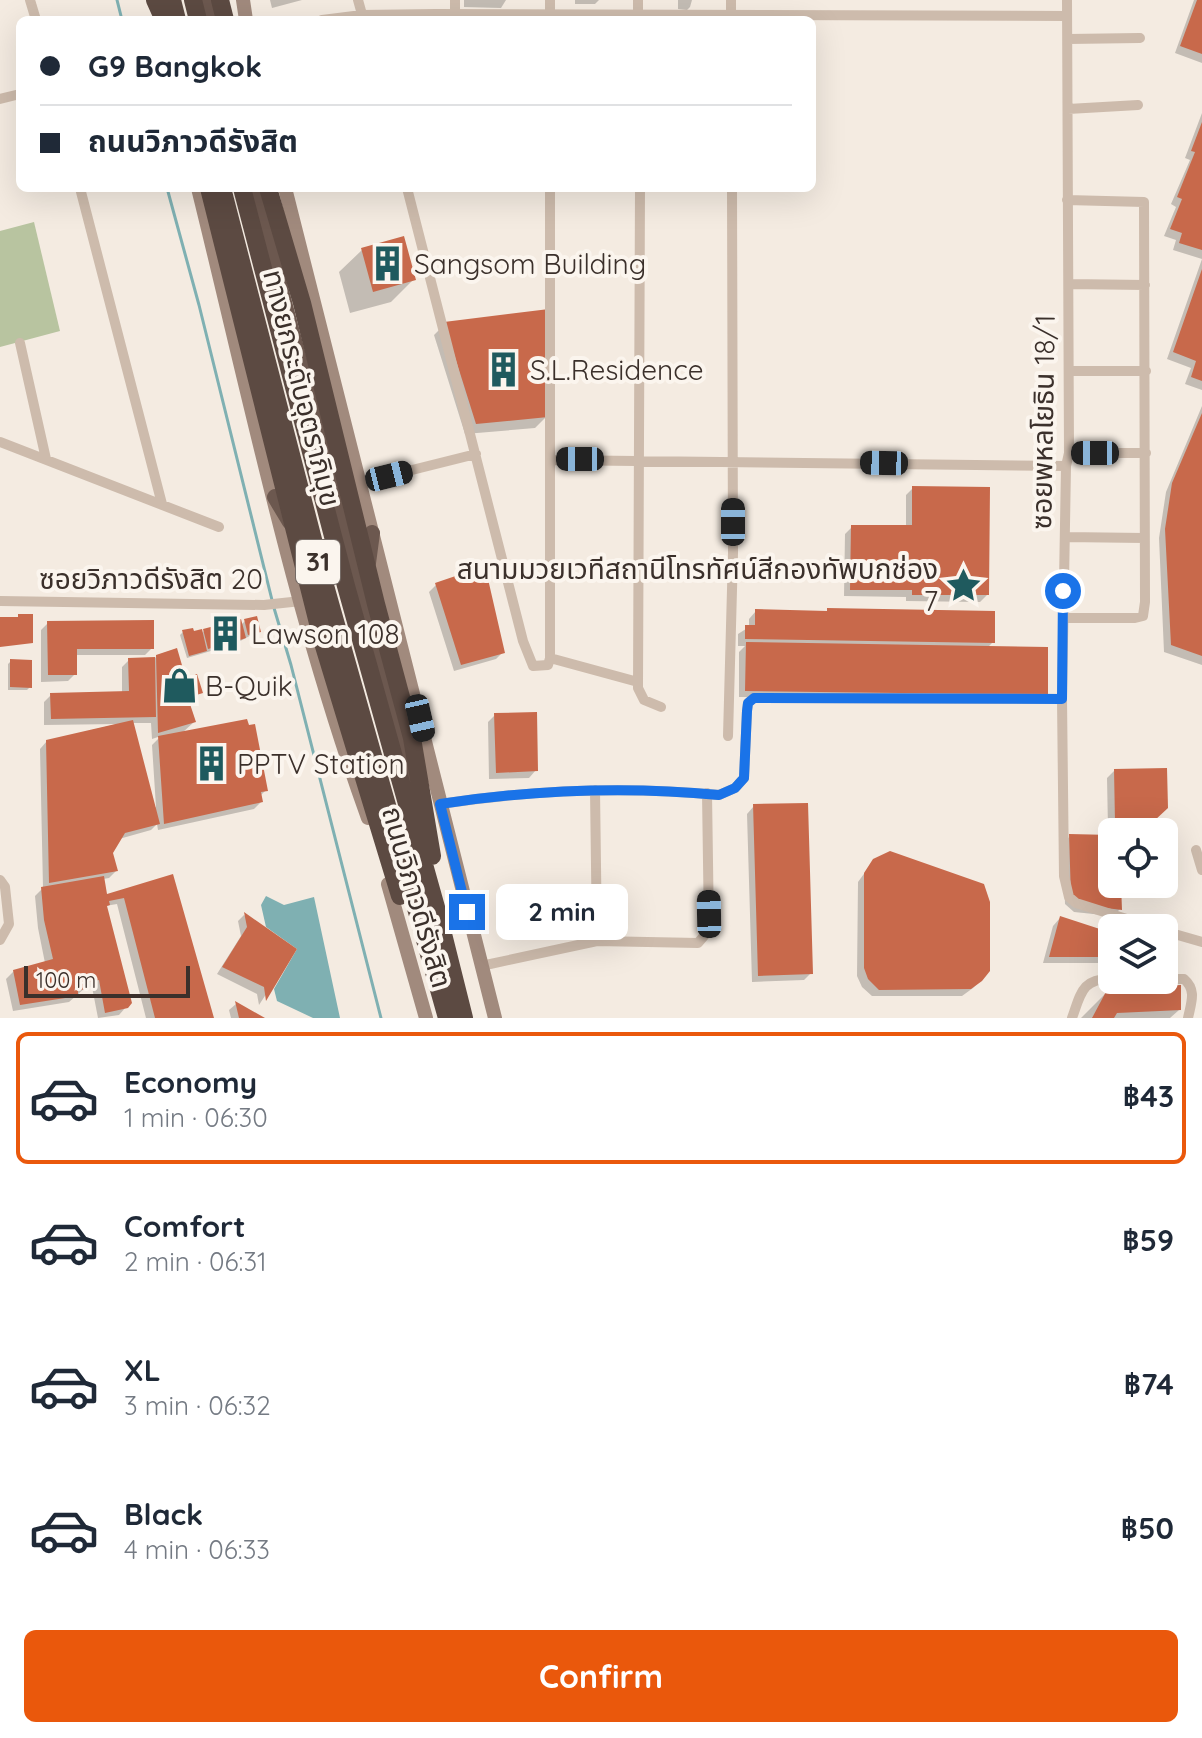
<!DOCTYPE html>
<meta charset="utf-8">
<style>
body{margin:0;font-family:Quicksand,"Noto Sans Thai",sans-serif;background:#f2f2f3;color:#1f2937;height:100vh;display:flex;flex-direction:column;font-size:30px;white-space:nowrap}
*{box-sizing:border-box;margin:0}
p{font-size:26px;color:#747a83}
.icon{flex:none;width:44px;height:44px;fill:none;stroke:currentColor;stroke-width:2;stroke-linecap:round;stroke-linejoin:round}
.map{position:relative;height:1018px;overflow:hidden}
.side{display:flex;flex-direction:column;background:#fff;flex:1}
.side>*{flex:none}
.top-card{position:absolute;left:16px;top:16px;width:800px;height:176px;border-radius:12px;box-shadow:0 8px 32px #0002;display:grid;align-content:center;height:176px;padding:0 24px;background:#fff}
.tools{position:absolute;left:1098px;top:818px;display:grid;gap:16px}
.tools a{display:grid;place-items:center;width:80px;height:80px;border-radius:12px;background:#fff;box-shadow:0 8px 32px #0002;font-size:40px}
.scale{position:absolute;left:24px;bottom:20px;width:166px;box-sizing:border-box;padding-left:8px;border:4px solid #3b302b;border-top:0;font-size:22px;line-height:28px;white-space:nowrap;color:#3b302b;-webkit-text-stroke:6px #fbf5ee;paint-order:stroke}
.end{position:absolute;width:36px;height:36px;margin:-18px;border:10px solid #1a73e8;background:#fff;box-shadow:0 0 0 4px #fff}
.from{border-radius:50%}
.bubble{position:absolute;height:56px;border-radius:12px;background:#fff;box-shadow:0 8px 32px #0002;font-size:26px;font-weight:700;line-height:56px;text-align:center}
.car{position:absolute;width:24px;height:48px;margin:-24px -12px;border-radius:10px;box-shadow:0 0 6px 2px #0007;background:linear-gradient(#222 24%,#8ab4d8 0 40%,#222 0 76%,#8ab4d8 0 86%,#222 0)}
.top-card b{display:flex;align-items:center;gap:28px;height:76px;font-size:30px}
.top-card b+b{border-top:2px solid #e0e1e3}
.top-card i{width:20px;height:20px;background:#1f2937}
ul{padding:14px 0 0;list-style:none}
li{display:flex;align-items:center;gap:24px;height:132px;margin:0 16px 12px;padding:0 8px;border:4px solid transparent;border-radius:12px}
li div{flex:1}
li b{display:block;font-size:30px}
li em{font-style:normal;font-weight:700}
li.current{border-color:#ea580c}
li>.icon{width:72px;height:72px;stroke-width:1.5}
.action{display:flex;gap:16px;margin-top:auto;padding:16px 24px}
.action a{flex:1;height:92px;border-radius:12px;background:#ea580c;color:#fff;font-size:32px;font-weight:700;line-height:92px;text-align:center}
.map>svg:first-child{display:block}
</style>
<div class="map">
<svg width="1202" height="1018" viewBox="0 0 1202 1018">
<rect width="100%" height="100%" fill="#f4ebe1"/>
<path fill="#b8c4a0" d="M34,222L60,331L0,347V231Z"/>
<path fill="#7fb0b2" d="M266,896L284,905L314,897L340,1018H313L277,1001L274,989L297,949L266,927L261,905Z"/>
<path fill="#0003" fill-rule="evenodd" d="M270,0H302L272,8Z
M464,0H506L501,8L464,7Z
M575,0H599L595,4H575Z
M678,0H692L690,7L687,10L678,9Z
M1194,0H1202V63L1175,53Z
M1202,113V390L1185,384L1191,368L1167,359L1202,259L1173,250L1176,240L1164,236L1176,207L1171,204L1190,160L1185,158Z
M362,250L414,279L391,302L350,313L339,272Z
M445,324L546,417L535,428L465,434L434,335Z
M1202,406V665L1164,652L1159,538L1166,492Z
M913,488L987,595L980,602L906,601V597L844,596L845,534L852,527H906V495Z
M436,585L503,652L496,659L454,671L429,592Z
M756,611L993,642L987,648L1038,701L739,697V652L745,646H738V634L749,627V619Z
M245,621L259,631L222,651L221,648L187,658L180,635L183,632L201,634L204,631L241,625Z
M48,623L152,648L145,655H75V674L68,681L41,682V630Z
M157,656L201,692L189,701L194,722L182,733L266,790L260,796L261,802L254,809L158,830L157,824L151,830L119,839L111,852L116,871L109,878L103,879L106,897L172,877L212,1018H146L117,904L105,906L126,1007L119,1015L98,1018L92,987L85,988L69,1002L13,1011L6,979L14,971L45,963L38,928L35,896L43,888L40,749L47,741L117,724L44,725V702L51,695L122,694V667L129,660L154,659ZM132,723H151L152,739L161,736L152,745L156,807L154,808Z
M11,661L30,687L27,690H8V664Z
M495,715L536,770L529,778L489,779L488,722Z
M1114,771L1166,807L1145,827L1108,828L1107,778Z
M754,806L811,973L804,980L752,982L747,814Z
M1070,836L1112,837V884H1119L1120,909L1113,916L1074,912L1065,904L1063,844Z
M874,860L981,980L973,988L962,996H872L862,987L857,976L858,882Z
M244,915L295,950L259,1005L257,994L217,974L241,936L238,921Z
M1060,918L1112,935V963H1043L1053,926Z
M1109,990L1179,1010L1170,1018H1081Z
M236,1004L261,1018H231L229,1010Z"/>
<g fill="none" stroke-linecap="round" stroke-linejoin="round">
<path stroke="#7fb0b2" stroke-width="3" d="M117,0L122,20
M167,188L199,305L272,600
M274,608L291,665L381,1018"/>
</g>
<path fill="#c8694b" d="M1197,0H1202V54L1180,46Z
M1202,122V250L1179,243L1182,233L1170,229L1182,199L1177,197L1195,152L1191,151Z
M404,236L416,280L373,292L361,248Z
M1202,269V381L1191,377L1196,361L1173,352Z
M549,309L548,417L476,424L444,322Z
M1202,413V656L1171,645L1165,529L1172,483Z
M912,486L990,487L989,595H912V590H850L851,525H912Z
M485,566L505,653L461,665L435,583Z
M827,608L995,611V643L745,639V625H755V609L827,611Z
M18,614H33V643L0,647V617H18Z
M257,616L261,632L248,635L244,619Z
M241,619L246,638L234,642L235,645L227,647L226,644L208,649L203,629Z
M154,620V649H77V675H48L47,621Z
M193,628L194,631L202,629L207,651L189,656L182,630Z
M746,642L1048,647V695L745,691Z
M177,648L186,679L197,674L203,693L193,696L190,704L196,722L158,733L156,655Z
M155,657L156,717L51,719L50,693L129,691L128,658Z
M10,659L32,660V688L10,687Z
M537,712L538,771L496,773L494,713Z
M247,719L249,725L255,724L268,791L261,792L263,802L164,824L158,736Z
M133,720L160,824L125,833L113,853L118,871L49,883L46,740Z
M1167,768L1168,808L1154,821L1115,822L1114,769Z
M808,803L813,974L758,976L753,804Z
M1069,834L1112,835V884H1121L1122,910L1082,905L1071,897Z
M890,851L984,884L990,902V971L982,981L971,989L879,990L868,979L864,968V873L873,859Z
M173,874L214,1018H155L124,898L109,901L110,905L107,906L132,1003L128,1008L105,1013L99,980L86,983L87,989L78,990V996L20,1005L13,970L53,959L44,920L41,887L104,876L107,894Z
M244,912L297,949L266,1001L264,987L222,967L247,927Z
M1060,916L1112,933V957H1049Z
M1181,985V1010L1117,1013L1114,1018H1092L1108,988Z
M235,1001L265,1018H239Z"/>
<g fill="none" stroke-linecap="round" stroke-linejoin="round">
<path stroke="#cdbbac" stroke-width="10" d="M30,0L36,20
M358,0L363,18
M550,0V20
M638,0V20
M731,0V18
M1067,0L1069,453L1066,466L1062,699L1064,876L1069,897L1076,903L1155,928
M455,14V0
M322,20L362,15L436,14L1067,16
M1068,39L1140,38
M0,99L20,94
M1068,109L1138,105
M80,188L162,504
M407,188L523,641L533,666L548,665L550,658
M550,188V658L638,682
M640,188L638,688L644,700L661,707
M1069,284L1145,285
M20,343L46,459
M1069,371H1146
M0,442L219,527
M1069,453H1146
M550,460L1066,466
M360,483L476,454
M1065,537L1144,538
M0,601L264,605L301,601
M1063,618H1135L1143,616L1145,602L1144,202L1067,200
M728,736L733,553L732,188
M440,804C532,790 625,786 719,795L735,788L744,778L747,711L748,703L754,698L1062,699
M1196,850L1202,870
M0,880L5,887L9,924L0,940
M1164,931L1202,942
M597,941L698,943L709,930L707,793
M481,966L597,941L595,790
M1164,979H1184C1197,990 1191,1003 1188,1018
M1072,1018C1081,993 1082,978 1112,979"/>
<path stroke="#a18a7d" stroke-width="14" d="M243,0L246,20
M198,188C250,398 294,614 368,818
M285,188L495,1018
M388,884L426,1018"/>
<path stroke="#6c584f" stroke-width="16" d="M204,0L209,20
M254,188L415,801
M275,497L290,522
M368,563L372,533"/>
<path stroke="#5c4a42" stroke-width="18" d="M155,0L164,20
M172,0L177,20
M193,0L198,20
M220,0L225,20
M209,188L323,643L400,896
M222,188L324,582L447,1018
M242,188L346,586L439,918L464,1018
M268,188L302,303L376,604L412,738L432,856"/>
</g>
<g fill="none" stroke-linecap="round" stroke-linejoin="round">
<path stroke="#1a73e8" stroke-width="10" d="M467,912L440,804C532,790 626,786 719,795L735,788L744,778L747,711L748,703L754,698L1062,699L1063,591"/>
</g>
<defs>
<symbol id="building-bare" viewBox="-9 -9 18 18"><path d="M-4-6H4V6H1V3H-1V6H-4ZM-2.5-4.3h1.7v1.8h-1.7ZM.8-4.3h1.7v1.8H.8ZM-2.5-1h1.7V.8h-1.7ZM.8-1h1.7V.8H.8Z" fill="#1f5a5e" stroke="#fbf5ee" stroke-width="2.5" paint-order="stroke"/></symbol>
<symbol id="sight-bare" viewBox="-9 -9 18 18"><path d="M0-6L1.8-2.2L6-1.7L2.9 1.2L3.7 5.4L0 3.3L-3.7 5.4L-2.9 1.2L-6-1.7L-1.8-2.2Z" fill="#1f5a5e" stroke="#fbf5ee" stroke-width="2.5" paint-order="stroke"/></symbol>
<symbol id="shop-bare" viewBox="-9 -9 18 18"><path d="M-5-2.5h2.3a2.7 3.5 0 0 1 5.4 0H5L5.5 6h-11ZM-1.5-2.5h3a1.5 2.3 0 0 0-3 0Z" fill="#1f5a5e" stroke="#fbf5ee" stroke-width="2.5" paint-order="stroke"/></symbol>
</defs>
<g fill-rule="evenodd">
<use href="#building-bare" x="362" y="238" width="51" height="51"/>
<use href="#building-bare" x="478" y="344" width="51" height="51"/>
<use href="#sight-bare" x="938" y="560" width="51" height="51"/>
<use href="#building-bare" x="200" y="608" width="51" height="51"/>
<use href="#shop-bare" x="154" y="660" width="51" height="51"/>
<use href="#building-bare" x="186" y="738" width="51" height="51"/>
</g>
<g text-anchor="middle" stroke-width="8" stroke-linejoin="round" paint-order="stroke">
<rect fill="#fbf5ee" stroke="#756b66" stroke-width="2" x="296" y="540" width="44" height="44" rx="6"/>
<g font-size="26" font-weight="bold" fill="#3b302b">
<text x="318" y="571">31</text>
</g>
<g font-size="28" fill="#3b302b" stroke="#fbf5ee" text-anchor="start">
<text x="414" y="274">Sangsom Building</text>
<text x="530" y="380">S.L.Residence</text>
<text x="938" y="579" text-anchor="end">สนามมวยเวทีสถานีโทรทัศน์สีกองทัพบกช่อง<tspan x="938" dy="32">7</tspan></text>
<text x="251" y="644">Lawson 108</text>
<text x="205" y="696">B-Quik</text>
<text x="237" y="774">PPTV Station</text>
</g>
<g font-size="28" fill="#3b302b" stroke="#fbf5ee">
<text transform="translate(302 388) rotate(76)" y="10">ทางยกระดับอุตราภิมุข</text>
<text transform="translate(1043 422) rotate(-89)" y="10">ซอยพหลโยธิน 18/1</text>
<text x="151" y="589">ซอยวิภาวดีรังสิต 20</text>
<text transform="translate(417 897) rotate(74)" y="10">ถนนวิภาวดีรังสิต</text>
</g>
</g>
</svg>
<div class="tools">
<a><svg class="icon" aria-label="locate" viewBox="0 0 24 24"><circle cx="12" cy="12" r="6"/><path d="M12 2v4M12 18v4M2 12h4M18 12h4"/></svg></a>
<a><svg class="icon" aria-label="layers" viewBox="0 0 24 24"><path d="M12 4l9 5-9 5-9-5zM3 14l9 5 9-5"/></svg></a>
</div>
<div class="scale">100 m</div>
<i class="end from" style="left:1063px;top:591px"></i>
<i class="end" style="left:467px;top:912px"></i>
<div class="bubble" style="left:496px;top:884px;width:132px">2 min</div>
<i class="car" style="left:1095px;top:453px;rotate:270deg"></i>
<i class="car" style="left:580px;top:459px;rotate:270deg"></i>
<i class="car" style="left:884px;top:463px;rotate:271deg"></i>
<i class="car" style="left:389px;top:476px;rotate:76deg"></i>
<i class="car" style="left:733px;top:522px;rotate:0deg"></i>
<i class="car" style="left:420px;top:718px;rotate:167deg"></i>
<i class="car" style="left:709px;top:914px;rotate:359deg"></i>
<div class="top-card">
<b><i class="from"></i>G9 Bangkok</b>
<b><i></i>ถนนวิภาวดีรังสิต</b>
</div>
</div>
<section class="side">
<ul>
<li class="current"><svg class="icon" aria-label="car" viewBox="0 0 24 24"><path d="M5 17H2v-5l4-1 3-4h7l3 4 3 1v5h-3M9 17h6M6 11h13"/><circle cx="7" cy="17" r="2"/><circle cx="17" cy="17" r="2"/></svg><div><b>Economy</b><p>1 min · 06:30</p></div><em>฿43</em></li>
<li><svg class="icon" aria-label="car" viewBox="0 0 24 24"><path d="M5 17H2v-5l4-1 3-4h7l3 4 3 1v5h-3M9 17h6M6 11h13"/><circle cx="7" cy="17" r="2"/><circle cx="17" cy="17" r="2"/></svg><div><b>Comfort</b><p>2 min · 06:31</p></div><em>฿59</em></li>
<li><svg class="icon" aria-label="car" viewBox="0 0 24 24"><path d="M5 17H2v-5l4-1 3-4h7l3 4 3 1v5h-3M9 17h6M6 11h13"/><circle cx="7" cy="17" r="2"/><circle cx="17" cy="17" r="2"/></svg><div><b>XL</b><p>3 min · 06:32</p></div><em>฿74</em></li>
<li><svg class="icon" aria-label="car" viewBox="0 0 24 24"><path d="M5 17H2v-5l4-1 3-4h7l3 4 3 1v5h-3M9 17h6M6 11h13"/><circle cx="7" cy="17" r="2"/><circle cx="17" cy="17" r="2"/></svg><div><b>Black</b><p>4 min · 06:33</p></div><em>฿50</em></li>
</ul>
<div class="action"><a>Confirm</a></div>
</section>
